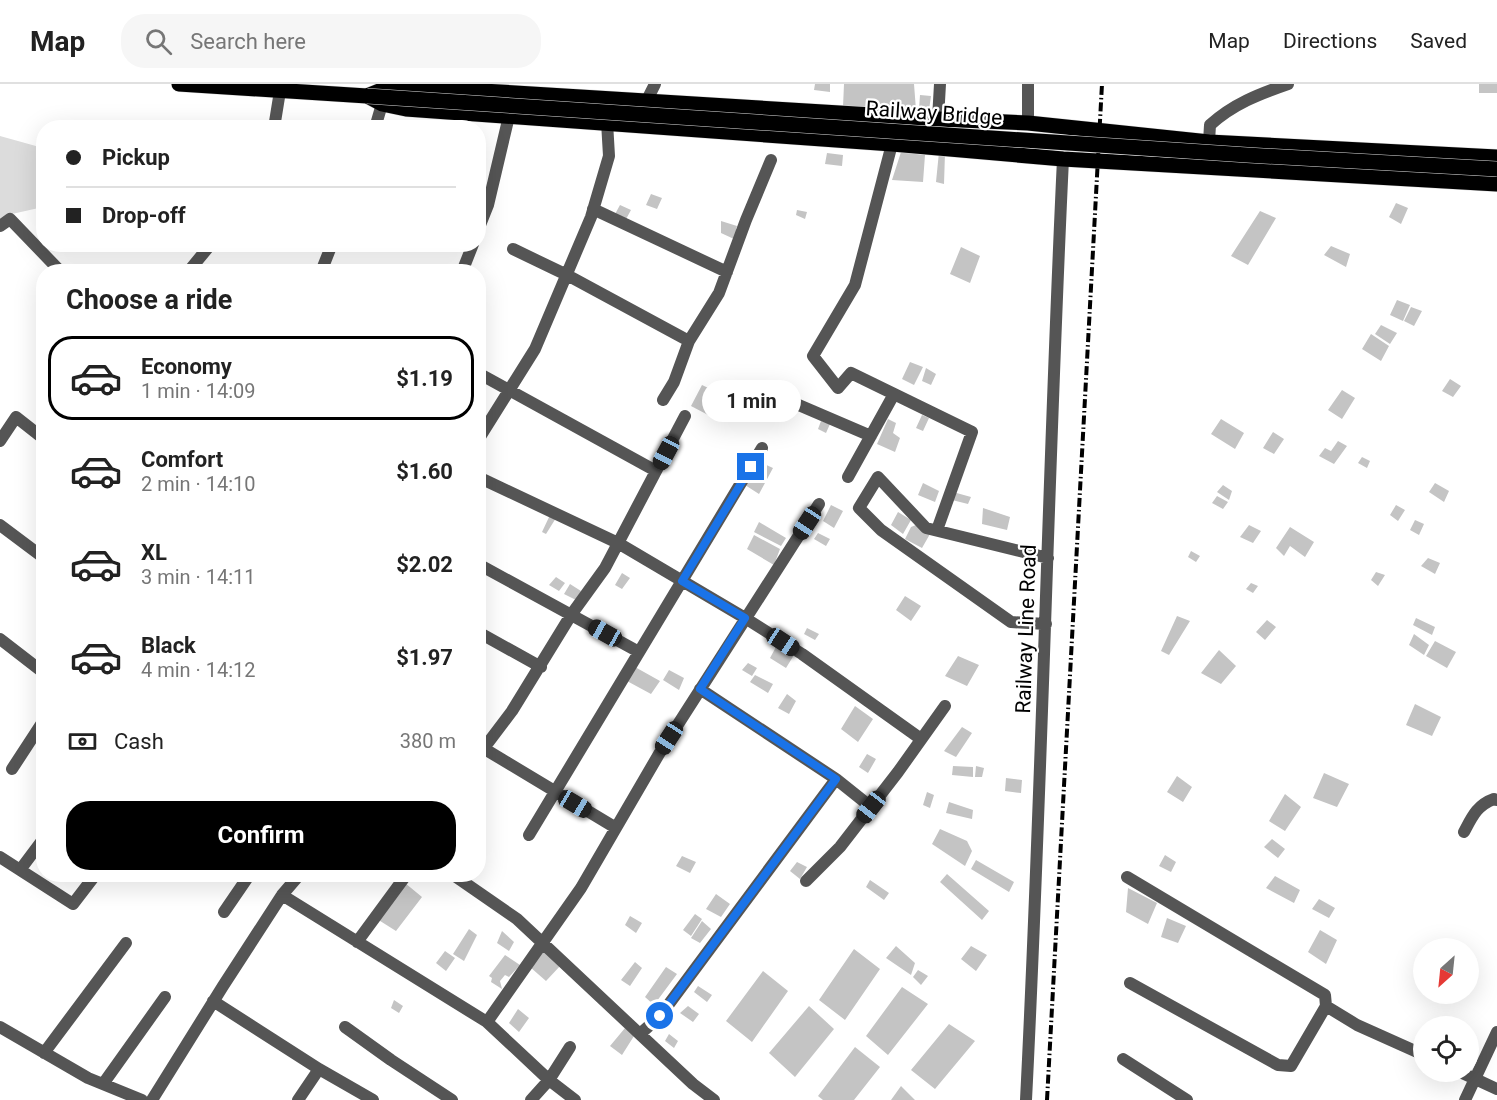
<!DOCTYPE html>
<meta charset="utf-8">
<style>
body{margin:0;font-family:Roboto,sans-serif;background:#f6f6f6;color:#222;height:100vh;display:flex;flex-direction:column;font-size:22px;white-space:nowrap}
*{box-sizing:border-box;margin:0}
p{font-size:20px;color:#767676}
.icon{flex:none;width:33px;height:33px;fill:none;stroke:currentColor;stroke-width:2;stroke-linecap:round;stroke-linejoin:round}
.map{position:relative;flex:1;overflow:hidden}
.details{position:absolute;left:36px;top:180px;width:450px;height:618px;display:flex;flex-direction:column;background:#fff;border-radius:24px;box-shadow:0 6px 24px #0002}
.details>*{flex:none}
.top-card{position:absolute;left:36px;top:36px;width:450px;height:132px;border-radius:24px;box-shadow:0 6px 24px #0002;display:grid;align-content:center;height:132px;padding:0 30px;background:#fff}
.needle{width:39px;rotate:207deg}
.buttons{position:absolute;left:1413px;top:854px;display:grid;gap:12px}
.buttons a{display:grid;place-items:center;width:66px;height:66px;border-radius:50%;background:#fff;box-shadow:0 6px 24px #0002;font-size:30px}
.end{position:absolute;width:27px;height:27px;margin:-14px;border:8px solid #1a73e8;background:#fff;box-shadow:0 0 0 3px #fff}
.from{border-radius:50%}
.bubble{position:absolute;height:42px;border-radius:21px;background:#fff;box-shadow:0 6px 24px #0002;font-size:20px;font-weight:700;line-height:42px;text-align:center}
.car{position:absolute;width:18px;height:36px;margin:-18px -9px;border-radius:8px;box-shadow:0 0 4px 2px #0007;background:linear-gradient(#222 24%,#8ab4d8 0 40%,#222 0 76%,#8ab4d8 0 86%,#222 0)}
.top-card b{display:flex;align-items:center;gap:21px;height:57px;font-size:22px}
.top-card b+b{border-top:2px solid #e0e0e0}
.top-card i{width:15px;height:15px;background:#222}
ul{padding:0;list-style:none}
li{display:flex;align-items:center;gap:18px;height:84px;margin:0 12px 9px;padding:0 18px;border:3px solid transparent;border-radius:24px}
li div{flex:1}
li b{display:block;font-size:22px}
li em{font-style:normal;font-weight:700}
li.selected{border-color:#000}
li>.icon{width:54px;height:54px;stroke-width:1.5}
h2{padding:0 30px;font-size:27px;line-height:72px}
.pay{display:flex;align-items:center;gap:15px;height:66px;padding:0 30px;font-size:22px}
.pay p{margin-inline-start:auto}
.action{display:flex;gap:12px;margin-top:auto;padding:12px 30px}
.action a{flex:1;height:69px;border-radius:24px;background:#000;color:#fff;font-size:24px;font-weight:700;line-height:69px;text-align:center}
header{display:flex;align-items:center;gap:36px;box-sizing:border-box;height:84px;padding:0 30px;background:#fff;border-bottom:2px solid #e0e0e0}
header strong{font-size:28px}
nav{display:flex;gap:33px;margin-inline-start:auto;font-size:21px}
.search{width:420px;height:54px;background:#f6f6f6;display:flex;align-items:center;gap:15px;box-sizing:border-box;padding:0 21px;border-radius:24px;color:#767676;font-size:22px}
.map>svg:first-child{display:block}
</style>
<header>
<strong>Map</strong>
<div class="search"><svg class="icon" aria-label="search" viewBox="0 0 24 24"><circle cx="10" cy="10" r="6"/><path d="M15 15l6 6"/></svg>Search here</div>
<nav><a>Map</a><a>Directions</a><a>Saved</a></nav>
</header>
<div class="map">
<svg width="1497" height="1016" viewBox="0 0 1497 1016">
<rect width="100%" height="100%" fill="#fff"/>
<path fill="#dcdcdc" d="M0,52L43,64V123L12,130L0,139Z"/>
<path fill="#c4c4c4" d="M815,0H830V8L814,6Z
M844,0H914L916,26L843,23Z
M1479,0H1497V9H1479Z
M920,11L931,12L929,26L919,25Z
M901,68L925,71L923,98L892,96Z
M939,68L945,69L944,100L936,98Z
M827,69L843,71L842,82L825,80Z
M651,110L662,114L657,125L646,121Z
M1396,119L1408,124L1401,140L1389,133Z
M620,121L631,126L625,137L614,132Z
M797,126L807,128L805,135L796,131Z
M1260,127L1276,134L1248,181L1231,172Z
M721,137L737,142L736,145L738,146L734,155L721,149Z
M1331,162L1350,170L1346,183L1324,171Z
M961,163L980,172L970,199L950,190Z
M1397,216L1410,221L1403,237L1390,231Z
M1411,223L1422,227L1414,242L1404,237Z
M1381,241L1397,249L1390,260L1375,250Z
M1371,250L1389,262L1381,277L1362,265Z
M910,278L923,283L914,301L902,295Z
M926,284L936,290L931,301L922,297Z
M1450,295L1461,302L1453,313L1442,307Z
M702,301L721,310L710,332L691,322Z
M1342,306L1355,314L1342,335L1328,326Z
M922,331L929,334L923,347L916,344Z
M888,335L896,339L893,349L900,354L895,368L877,360Z
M1221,335L1244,349L1235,365L1211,350Z
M821,337L830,340L826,349L818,345Z
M1273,348L1284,355L1274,370L1263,364Z
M1338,357L1347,362L1334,380L1319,372L1325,364L1331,367Z
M1362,373L1370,377L1367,384L1358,379Z
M760,378L773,384L759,410L745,401Z
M923,399L939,407L935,418L918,411Z
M1435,399L1449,407L1444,418L1429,408Z
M1223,401L1232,407L1229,416L1217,408Z
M953,408L971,413L968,420L952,416Z
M1217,412L1228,418L1223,425L1212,419Z
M831,421L843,427L834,444L823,437Z
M1396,421L1405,426L1398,437L1390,431Z
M983,424L1010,433L1007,446L982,440Z
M898,428L911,436L903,450L891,441Z
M550,431L556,434L546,450L542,448Z
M1415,436L1424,440L1419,451L1410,446Z
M759,438L786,454L781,462L754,448Z
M916,441L930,450L922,464L905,455L911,443Z
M1249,441L1261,447L1253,459L1240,453Z
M1290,443L1314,458L1305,473L1290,462L1284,472L1276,464Z
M818,449L830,455L826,462L814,455Z
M754,451L780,465L774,481L747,465Z
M1191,467L1200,472L1196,478L1188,473Z
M1428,474L1440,479L1435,490L1421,482Z
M1376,488L1385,491L1378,502L1371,496Z
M622,489L630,494L622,505L615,501Z
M556,493L565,499L559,507L549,501Z
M1251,499L1258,502L1253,509L1246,505Z
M570,500L581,507L576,516L564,510Z
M905,512L921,522L911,537L896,526Z
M1177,532L1190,537L1169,571L1161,567Z
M1416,534L1435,543L1432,551L1413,541Z
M1267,536L1276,543L1265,556L1256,548Z
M807,544L819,550L815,556L804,550Z
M1414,550L1429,561L1424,571L1409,561Z
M1435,557L1456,568L1447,584L1426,572Z
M777,561L794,571L786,584L770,574Z
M1219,566L1236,582L1221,600L1201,589Z
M958,572L979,581L967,602L945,592Z
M748,579L757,584L752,592L742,586Z
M635,583L660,597L651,610L627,597Z
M669,586L684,594L679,606L663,596Z
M755,591L773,600L768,609L750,598Z
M787,610L796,617L789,630L778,624Z
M1415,620L1441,633L1432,652L1406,641Z
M855,622L873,635L858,658L841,645Z
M962,643L972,649L956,673L944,667Z
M867,670L876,675L868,689L859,683Z
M953,682L973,683V693L952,691Z
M976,682L984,684L982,693H975Z
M1324,689L1349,700L1337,723L1313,714Z
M1177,692L1192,703L1183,718L1167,708Z
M1006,694L1022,696L1021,709L1005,707Z
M927,708L934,711L930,724L923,721Z
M1285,710L1301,723L1285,747L1269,737Z
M949,718L973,726L972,735L946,729Z
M940,745L967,757L972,767L965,782L932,760Z
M1272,755L1285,765L1278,774L1264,763Z
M1165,771L1176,778L1171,788L1159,782Z
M682,772L696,778L690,789L676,782Z
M976,776L1014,798L1009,808L971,785Z
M797,778L807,783L800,795L790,787Z
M947,790L989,827L982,836L940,798Z
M1275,792L1300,806L1294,819L1266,804Z
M870,796L889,809L884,816L866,803Z
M405,799L422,813L396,847L377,835Z
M1128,804L1157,819L1148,840L1126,828Z
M716,810L730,820L721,833L706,825Z
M1319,815L1335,824L1329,834L1312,825Z
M695,830L702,835L691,852L683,846Z
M630,832L642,839L636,849L625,841Z
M1167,834L1186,842L1178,859L1161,853Z
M702,837L711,845L700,859L691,854Z
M469,845L477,851L464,877L453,870Z
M1320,846L1337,856L1326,880L1308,868Z
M502,847L514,858L509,867L497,859Z
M896,862L915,879L911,891L886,874Z
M971,862L987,871L976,887L961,875Z
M543,865L561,881L546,897L530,883Z
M854,865L880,885L845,936L819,916Z
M445,867L455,874L446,887L436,879Z
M505,871L520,881L509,893L505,891L500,897L502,905L491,898L492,894L489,892Z
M635,878L642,884L630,902L621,896Z
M666,883L677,890L654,921L645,913Z
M918,886L928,892L921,901L913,893Z
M1468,886L1477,890L1468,906Z
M763,887L788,907L752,958L726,937Z
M698,902L712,911L707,918L694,908Z
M902,903L928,920L888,971L866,952Z
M394,916L403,922L399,929L391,924Z
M688,922L699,930L693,938L680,929Z
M809,922L834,945L795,993L769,969Z
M518,925L529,934L519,948L509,939Z
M949,940L975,957L935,1005L911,986Z
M625,944L634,952L622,971L610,962Z
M669,950L678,957L674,964L665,957Z
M855,963L880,983L854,1016H823L818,1012Z
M901,1002L915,1016H891Z"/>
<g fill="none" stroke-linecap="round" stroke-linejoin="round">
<defs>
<path id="primary" d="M179,0L367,12L384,5H451L938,35L1028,39L1209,58L1497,73
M367,12L382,20L406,25L892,60L1063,75L1497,100"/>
</defs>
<use href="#primary" stroke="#dbdbdb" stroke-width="16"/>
<path stroke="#555" stroke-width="12" d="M647,16L655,0
M938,35L940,0
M1028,39V0
M274,44L280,7
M375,44L382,20
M1209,58L1210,41C1233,20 1259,10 1288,0
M892,60L855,201L813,272L838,304L851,289L972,348L937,446
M593,125L727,188
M0,142L10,135L61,188
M478,146L488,121L509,32
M513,165L567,191L689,257
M188,188L211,160
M321,188L332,160
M462,188L473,160
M478,289L656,387
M663,316L674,298L689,257L719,209L746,136L771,76
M794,319L871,352
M478,356L535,265L591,133L609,72L607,38
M0,357L16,333L44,355
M478,393L618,459L745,534L802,570L921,655
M848,393L894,310
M0,441L44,474
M478,480L639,568
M1046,540L1011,538L881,446L859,424L878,393L926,444L1048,474
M478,548L541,583
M0,555L44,589
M700,605L836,695L871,723
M478,661L616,744
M478,672L512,627L571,531L605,484L685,332
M12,685L44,636
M1464,748C1472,733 1477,721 1494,715L1497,716
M529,751L762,364
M0,773L73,820L96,790
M20,786L44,754
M452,790L517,835L693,1000L714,1016
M1127,793L1325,911L1326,922L1357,941L1424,971
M806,797L840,763L898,688L945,622
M282,811L487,938L549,996L575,1016
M224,828L250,790
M357,858L407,790
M1130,899L1278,981L1291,982L1326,922
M213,917L319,985L373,1016
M487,938L581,804L659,670L819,420
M0,943L88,994L142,1016
M345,943L391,976L452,1016
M640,950L660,932L836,695
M44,969L126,859
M1123,975L1187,1016
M1458,987L1497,1005
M103,1000L165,913
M152,1016L223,902L282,811L300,790
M298,1016L319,985
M531,1016L549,996L570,963
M1026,1016C1042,702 1048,388 1063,75
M1465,1016L1497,948"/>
<use href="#primary" stroke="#000" stroke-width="15"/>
<path stroke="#000" stroke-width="4" stroke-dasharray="9 3 1.5 3" stroke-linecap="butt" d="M1047,1016L1102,0"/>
<defs>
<path id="primary-bridge" d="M367,12L1247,71L1497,85"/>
</defs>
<use href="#primary-bridge" stroke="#dbdbdb" stroke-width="16" stroke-linecap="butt"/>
<use href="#primary-bridge" stroke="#000" stroke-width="15"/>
</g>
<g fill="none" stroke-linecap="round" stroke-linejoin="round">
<path stroke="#1a73e8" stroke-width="8" d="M660,932L836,695L700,605L745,534L682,497L751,383"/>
</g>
<g text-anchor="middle" stroke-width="4.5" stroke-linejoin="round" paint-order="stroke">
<g font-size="21" fill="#000" stroke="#fff">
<text transform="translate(934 29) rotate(4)" y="7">Railway Bridge</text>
<text transform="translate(1026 545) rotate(-88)" y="7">Railway Line Road</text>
</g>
</g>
</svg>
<div class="buttons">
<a><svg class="needle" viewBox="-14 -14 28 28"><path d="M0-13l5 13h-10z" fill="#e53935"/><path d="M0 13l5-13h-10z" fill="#767676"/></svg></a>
<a><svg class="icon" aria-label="locate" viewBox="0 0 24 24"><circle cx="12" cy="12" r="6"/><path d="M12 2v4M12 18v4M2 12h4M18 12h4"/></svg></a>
</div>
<i class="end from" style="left:660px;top:932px"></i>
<i class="end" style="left:751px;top:383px"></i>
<div class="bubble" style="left:702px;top:296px;width:99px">1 min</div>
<i class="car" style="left:666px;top:369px;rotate:208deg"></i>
<i class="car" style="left:807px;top:439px;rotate:213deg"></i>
<i class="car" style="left:605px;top:549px;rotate:299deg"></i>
<i class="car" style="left:783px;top:558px;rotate:123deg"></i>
<i class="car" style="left:669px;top:654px;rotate:213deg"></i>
<i class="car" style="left:575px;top:720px;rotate:121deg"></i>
<i class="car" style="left:871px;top:723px;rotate:218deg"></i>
<div class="top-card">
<b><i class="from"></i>Pickup</b>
<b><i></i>Drop-off</b>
</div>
<section class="details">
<h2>Choose a ride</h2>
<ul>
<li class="selected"><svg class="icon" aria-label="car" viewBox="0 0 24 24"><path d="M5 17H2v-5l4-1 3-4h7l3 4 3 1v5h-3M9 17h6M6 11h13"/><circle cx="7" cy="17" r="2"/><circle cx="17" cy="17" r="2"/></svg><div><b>Economy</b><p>1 min · 14:09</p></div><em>$1.19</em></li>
<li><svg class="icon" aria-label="car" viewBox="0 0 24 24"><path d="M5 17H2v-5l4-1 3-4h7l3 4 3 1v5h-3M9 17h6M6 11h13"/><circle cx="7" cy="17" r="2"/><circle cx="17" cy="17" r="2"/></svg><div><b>Comfort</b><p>2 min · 14:10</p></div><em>$1.60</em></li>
<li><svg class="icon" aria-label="car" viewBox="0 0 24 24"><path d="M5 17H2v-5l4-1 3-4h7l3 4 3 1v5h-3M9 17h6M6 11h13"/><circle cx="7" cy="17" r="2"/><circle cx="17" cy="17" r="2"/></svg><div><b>XL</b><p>3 min · 14:11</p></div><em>$2.02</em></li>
<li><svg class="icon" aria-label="car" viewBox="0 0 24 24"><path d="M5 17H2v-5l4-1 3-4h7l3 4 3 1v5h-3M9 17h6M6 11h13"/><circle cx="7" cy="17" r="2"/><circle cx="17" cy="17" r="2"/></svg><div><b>Black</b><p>4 min · 14:12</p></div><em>$1.97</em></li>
</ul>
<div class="pay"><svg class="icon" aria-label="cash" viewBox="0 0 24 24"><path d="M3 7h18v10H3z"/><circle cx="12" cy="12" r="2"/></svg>Cash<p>380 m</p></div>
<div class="action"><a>Confirm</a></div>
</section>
</div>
